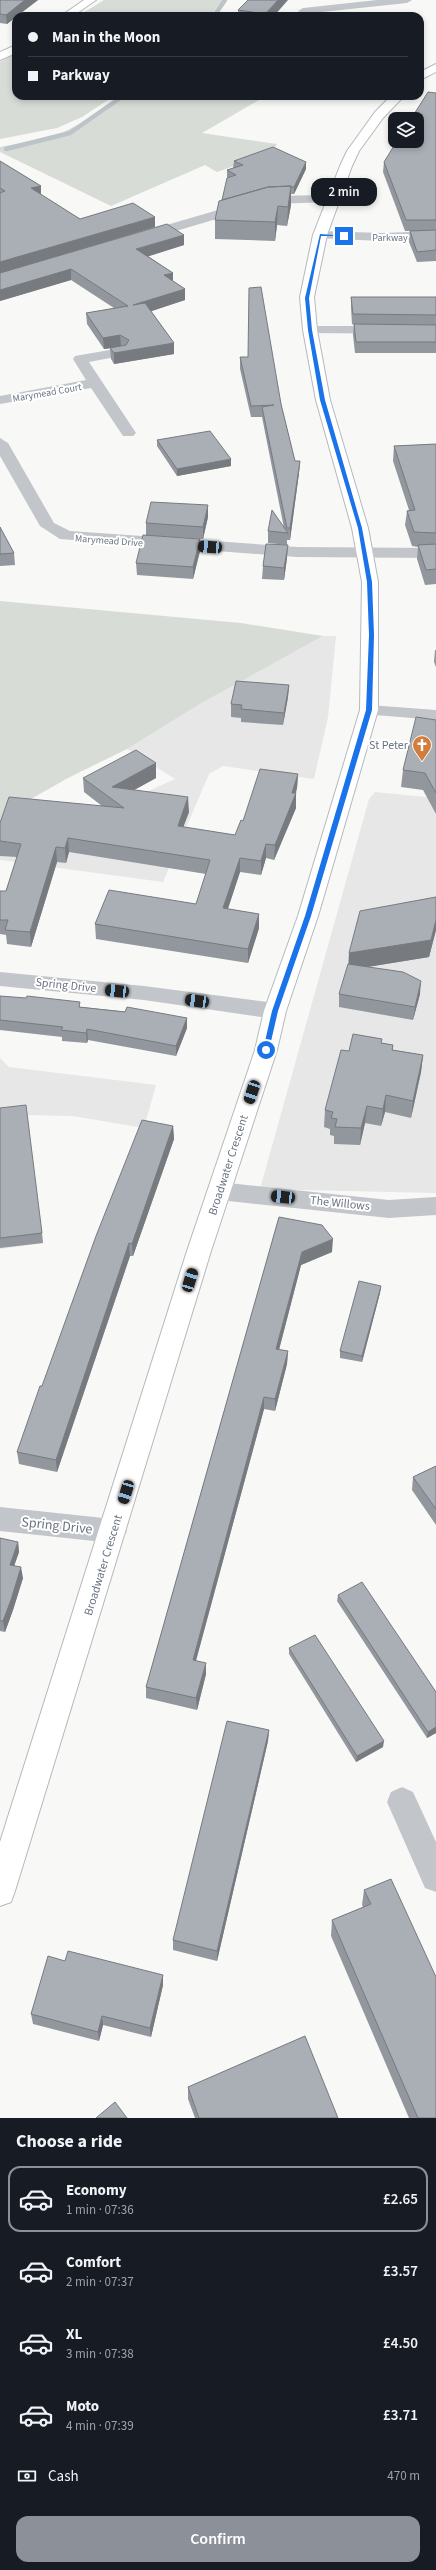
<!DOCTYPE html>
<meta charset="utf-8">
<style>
body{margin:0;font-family:"Source Sans 3",sans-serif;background:#242831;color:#f1f3f6;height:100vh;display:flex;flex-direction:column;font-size:15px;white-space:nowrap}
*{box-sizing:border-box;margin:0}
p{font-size:13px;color:#9ea1a6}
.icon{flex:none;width:22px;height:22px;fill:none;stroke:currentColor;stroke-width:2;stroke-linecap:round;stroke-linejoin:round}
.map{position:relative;height:2118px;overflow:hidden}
.details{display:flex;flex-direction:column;background:#171b24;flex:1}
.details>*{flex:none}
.guide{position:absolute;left:12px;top:12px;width:412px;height:88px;border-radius:12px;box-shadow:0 2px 6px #0003;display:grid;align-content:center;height:88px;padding:0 16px;background:#171b24}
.buttons{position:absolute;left:388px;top:112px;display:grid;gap:8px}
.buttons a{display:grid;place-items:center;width:36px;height:36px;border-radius:8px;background:#171b24;box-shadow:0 2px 6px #0003;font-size:20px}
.end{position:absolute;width:18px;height:18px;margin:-9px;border:5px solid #1a73e8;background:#fff;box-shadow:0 0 0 2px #fff}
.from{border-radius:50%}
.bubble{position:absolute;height:28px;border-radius:12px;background:#171b24;box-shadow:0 2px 6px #0003;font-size:13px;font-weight:600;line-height:28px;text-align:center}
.car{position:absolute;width:12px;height:24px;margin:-12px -6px;border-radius:5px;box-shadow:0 0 3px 1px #0007;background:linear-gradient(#222 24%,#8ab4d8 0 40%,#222 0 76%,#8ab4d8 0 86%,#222 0)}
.guide b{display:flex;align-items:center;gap:14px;height:38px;font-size:15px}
.guide b+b{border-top:1px solid #363941}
.guide i{width:10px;height:10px;background:#f1f3f6}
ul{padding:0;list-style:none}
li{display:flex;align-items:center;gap:12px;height:66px;margin:0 8px 6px;padding:0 8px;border:2px solid transparent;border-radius:12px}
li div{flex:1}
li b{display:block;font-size:15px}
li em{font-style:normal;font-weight:600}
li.on{border-color:#8c9099}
li>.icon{width:36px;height:36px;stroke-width:1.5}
h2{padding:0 16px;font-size:18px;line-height:48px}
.pay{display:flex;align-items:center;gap:10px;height:44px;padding:0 16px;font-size:15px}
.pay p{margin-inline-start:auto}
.button{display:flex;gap:8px;margin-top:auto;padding:8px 16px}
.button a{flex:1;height:46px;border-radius:12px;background:#8c9099;color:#fff;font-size:16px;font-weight:600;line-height:46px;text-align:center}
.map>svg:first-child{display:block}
</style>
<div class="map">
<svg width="436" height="2118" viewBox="0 0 436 2118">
<rect width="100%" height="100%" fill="#f8f8f6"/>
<path fill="#e6e7e6" d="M323,636H336L328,717L314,779L223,766L209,774L163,882L0,860V823L87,819L175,779L127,749L200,704Z
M375,792L436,798V1193L260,1189L369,799Z
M0,1058L9,1067L156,1085L144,1128L73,1116L27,1115L43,1243L0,1249Z"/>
<path fill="#d7ddd6" d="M104,0H223L210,16H78Z
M16,53V96H114L82,117L57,128L0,139V62Z
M122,96H266L202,133L277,144L271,153L217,172L205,165L111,206L0,152V147L56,136L85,121Z
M0,601L241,623L323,636L200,704L127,749L68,778L10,811L0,823Z"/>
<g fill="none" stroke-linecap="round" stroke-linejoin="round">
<path stroke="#bcc3c9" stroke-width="4.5" d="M214,16L225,0
M6,149L70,133L123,96"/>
<defs>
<path id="secondary" d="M84,0H96L73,16H61Z
M16,45V53L0,60V52Z
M436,64V72L420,80V72Z
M391,96H404L383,118L359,151L352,166L327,235L314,297L317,330L330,400L368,528L378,582V710L318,916L286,1011L277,1050L211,1251L15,1891L11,1902L0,1906V1842L187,1251L255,1050L264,1011L298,916L360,710L362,582L352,528L316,400L303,330L300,297L313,235L340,166L347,151L375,112Z"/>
</defs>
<use href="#secondary" stroke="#b5b8bd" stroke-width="2"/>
<path fill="#c2c5c9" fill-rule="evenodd" d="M377,0H412L407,3L303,14L298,11L303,8Z
M331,195L335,196L337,199L335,202L267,204L149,239L144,240L137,236L139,233L266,196Z
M320,231L382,233L436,231V239L382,241L315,238L313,235L315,232Z
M310,326H436V334L305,333L303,330L305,327Z
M121,348L128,352L126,355L89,362L136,433L133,436H123L91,388L0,404V396L86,380L73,359L75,356Z
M0,438L8,443L54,523L70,531L297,547L436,548V558L297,557L60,539L40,526L0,456Z
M369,705L436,710V720L363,714L360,710L363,706Z
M0,972L144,986L275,1003L283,1006L286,1011L283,1016L275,1019L144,1000L0,986Z
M219,1182L389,1200L436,1197V1215L389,1218L219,1200L211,1197L207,1191L211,1185Z
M0,1507L113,1519L123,1523L127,1531L123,1539L113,1543L0,1531Z
M402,1787L413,1792L436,1842V1892L425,1888L387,1802L391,1792Z"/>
<use href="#secondary" fill="#fff" fill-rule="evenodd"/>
</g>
<path fill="#92969d" d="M0,0H38L17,16H16V17L7,24L0,23Z
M248,0L274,16H238V10Z
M436,93V261L417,262L409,242L410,231H405L383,172L384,162Z
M0,161L41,186V195L80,219L155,227L57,257L184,245L148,256L173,273V281L185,289V300L151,311L174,343V354L114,364L111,359L110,348L104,349L87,324L86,313L114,308L71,280L0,301Z
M234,161L306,162V169L294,194H291V205L287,226L277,225L275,241L215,239V220L222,200L228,178L227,177V170L234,168H233Z
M351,297H436V353H355L353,335L354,325L352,324L351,308Z
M240,357L281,404L295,461H300L299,473L290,540H287V545L268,543V531L284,528L262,417H251L240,369Z
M157,440L231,466L177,476L157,446Z
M436,444V584L425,585L417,559L418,547L412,546L405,525L407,511L409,510L393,461L394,446Z
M208,517L203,539L156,536L200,551L193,579L137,575L136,563L146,535V523Z
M0,527L14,553L15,565L0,566Z
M287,558L284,580L262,579L263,566Z
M435,650H436V667L434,662Z
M289,685L288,697L283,725L241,722V718L231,717V704Z
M436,720V814L423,790L401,787L403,770Z
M156,763V778L134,790L189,812L183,827L235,835L243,821L298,774L297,788L296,793V808L274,860L266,858L261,875L240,872L228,909L259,914V928L248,963L96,939L95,924L196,904L206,874L69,852L66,863L57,862L31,947L7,944L6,935L0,934V891H6L17,857L0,856V823L102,806L84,792L83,778Z
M436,897V930L429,957L368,967L420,994L413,1020L339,1007V994Z
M0,996L81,1007L187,1018V1028L176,1056L88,1040L87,1043L62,1041V1037L0,1030Z
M382,1043L393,1045V1050L423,1055L421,1072L411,1118L385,1112L381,1126L365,1123L360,1145L334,1144V1136L330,1135V1129L324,1127L325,1110L349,1051Z
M0,1108L42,1233L43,1243L0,1248Z
M173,1126L174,1139L133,1256H130L57,1472L19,1464L17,1452L42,1386Z
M279,1217L332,1252L301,1265L279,1350L288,1351L287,1364L275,1411L264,1409L196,1661L206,1674L197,1710L146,1698V1687Z
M381,1286L380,1293L362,1362L340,1358V1351Z
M436,1466V1525L412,1490L413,1477Z
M0,1538L18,1542L19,1552L14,1566L23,1578L13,1610L5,1632L0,1631Z
M338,1595L436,1692V1733L427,1738L337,1601Z
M289,1648L383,1747L356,1762L289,1654Z
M269,1730L268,1741L217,1961L173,1950V1940Z
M364,1890L436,1977V2118H409L331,1936L332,1920L363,1907L362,1905Z
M65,1961L163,1975V1985L151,2037L103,2025L99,2041L33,2024L31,2014Z
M188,2087L338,2118H195L188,2099Z"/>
<path fill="#777a7f" d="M25,0H38L17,16H16V17L7,24L6,15Z
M278,0H288L274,16H265V14Z
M306,162V169L294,194V187Z
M41,186V196L31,188Z
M291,186V205L287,226L288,207Z
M278,206L277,225L275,241V222Z
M155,217V227L0,273V262Z
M184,235V245L137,260L136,249Z
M71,269V280L0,301V290Z
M173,273V284L164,275Z
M185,289V300L134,317L133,305Z
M120,335L121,347L104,349L103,338Z
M174,343V354L114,364V353Z
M231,459V466L177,476V469Z
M300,461L299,473L290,540V528Z
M208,505V517L203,539V527Z
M200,539V551L193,579V567Z
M288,545L287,558L284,580V568Z
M289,685L288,697L283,725L284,713Z
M156,763V778L114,801L112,787Z
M298,774L297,788L294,797L296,793V808L274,860L275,845Z
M188,797L189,812L178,841V826Z
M68,838L69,852L66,863L65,848Z
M266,844V858L261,875V861Z
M56,847L57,862L31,947L30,932Z
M240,858V872L223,923V908Z
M259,914V928L248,963V949Z
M436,920V930L429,957L348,970L349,953Z
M421,981L420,994L413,1020L415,1007Z
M187,1018V1028L176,1056V1046Z
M87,1029L88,1040L87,1043L86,1033Z
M423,1055L421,1072L411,1118L413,1101Z
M386,1095L385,1112L381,1126L383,1109Z
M367,1106L365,1123L360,1145L361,1128Z
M173,1126L174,1139L133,1256L132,1244Z
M333,1239L332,1252L301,1265L276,1361V1349L302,1252Z
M129,1243L130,1256L57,1472L56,1460Z
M381,1286L380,1293L362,1362V1356Z
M288,1351L287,1364L275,1411V1399Z
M264,1397V1409L193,1671V1660Z
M18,1542L19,1552L11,1575L10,1565Z
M21,1567L23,1578L13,1610L5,1632L3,1621Z
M206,1663V1674L197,1710L196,1698Z
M436,1727V1733L427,1738L428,1732Z
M269,1730L268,1741L217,1961V1951Z
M384,1741L383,1747L356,1762L357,1756Z
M163,1975V1985L151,2037L150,2028Z
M102,2016L103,2025L99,2041L98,2032Z"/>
<path fill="#aaafb6" stroke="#777a7f" d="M0,0H25L6,15L0,14Z
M248,0H278L265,14L238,10Z
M428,92L436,93V220H406L384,162L397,141H417V119H411Z
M273,147L306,162L294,187H291V186L268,187L222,200L227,178L236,175L227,170L243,165L234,161Z
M0,161L41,186L31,188L80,219L133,203L155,217L0,262V193L5,191L0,188Z
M291,186L288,207L278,206L275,222L215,220L219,201L268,187Z
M167,224L184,235L136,249L173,273L164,275L185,289L133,305L145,303L174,343L114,353L110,348L126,345L129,340L120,335L103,338L86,313L128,306L71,269L0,290V273Z
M436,230V250L417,252L410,231Z
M261,287L281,404L295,461H300L290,528H287L262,407L274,405L251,406L240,357H248L249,288Z
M351,297H436V315L353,314Z
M354,324L436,325V342H356Z
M210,431L231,459L177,469L157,440Z
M436,444V533L414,532L407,511L415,510L394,446Z
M151,502L208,505L203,527L146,523Z
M272,510L288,533L268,531Z
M0,527L14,553L0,554Z
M143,535L200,539L193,567L136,563Z
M266,544L288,545L284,568L263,566Z
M436,544V569L426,570L418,545Z
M236,681L289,685L284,713L241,709L242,705L231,704Z
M416,717L436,720V793L425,773L403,770Z
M136,750L156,763L112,787L188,797L178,826L235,835L241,820L243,821L260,769L298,774L292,793H296L275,845L266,844L261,861L240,858L223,908L259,914L248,949L95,924L109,890L196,904L210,860L68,838L65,848L56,847L30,932L5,930L8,920H0V891H6L21,844L0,841V823L9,797L124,808L83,778Z
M436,897V920L431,940L349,953L360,911Z
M348,964L403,972L421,981L415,1007L339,994Z
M0,996L26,998L27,996L80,1002L79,1007L125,1012L127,1007L187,1018L176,1046L87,1029L86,1033L61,1030L63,1027L0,1020Z
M353,1034L382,1039L381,1043L393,1045L392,1050L423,1055L413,1101L386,1095L383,1109L367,1106L361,1128L335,1127L337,1119L331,1118L333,1112L325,1110L341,1050L349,1051Z
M26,1105L42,1233L0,1238V1108Z
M142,1120L173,1126L132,1244L129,1243L56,1460L17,1452L40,1386H42L96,1236Z
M279,1217L322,1225L333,1239L302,1252L276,1349L288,1351L275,1399L264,1397L193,1660L206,1663L196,1698L146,1687Z
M359,1281L381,1286L362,1356L340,1351Z
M436,1466V1509L413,1477Z
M0,1538L18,1542L10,1565L21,1567L11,1600L3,1621H0Z
M362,1582L436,1692V1727L428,1732L338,1595Z
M315,1635L384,1741L357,1756L289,1648Z
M227,1721L269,1730L217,1951L173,1940Z
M391,1879L436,1977V2118H418L332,1920L371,1904L364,1890Z
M68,1951L163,1975L150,2028L102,2016L98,2032L31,2014L48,1956L65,1961Z
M305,2036L338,2118H199L188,2087Z
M115,2102L127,2118H96Z"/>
<path fill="#1a73e8" d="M320,234L346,236H321L309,298L312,330L325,400L362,528L372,582L374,635L372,710L311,916L278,1011L269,1050L266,1052L263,1050L272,1011L305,916L366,710L369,635L367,582L358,528L320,400L308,330L305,298Z"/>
<defs>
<symbol id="church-pin" viewBox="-11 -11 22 30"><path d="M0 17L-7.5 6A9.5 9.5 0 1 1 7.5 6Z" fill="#d27c3d" stroke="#fff"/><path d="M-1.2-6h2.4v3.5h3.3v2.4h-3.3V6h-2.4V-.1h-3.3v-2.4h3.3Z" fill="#fff"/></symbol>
</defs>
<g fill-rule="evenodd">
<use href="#church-pin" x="411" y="734" width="22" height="30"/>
</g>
<g text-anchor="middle" stroke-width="4" stroke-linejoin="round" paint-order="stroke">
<g font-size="10" fill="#6b7484" stroke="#fff">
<text x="390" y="241">Parkway</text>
<text transform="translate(47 392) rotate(-10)" y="4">Marymead Court</text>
<text transform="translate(109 540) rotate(4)" y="4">Marymead Drive</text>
</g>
<g font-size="12" fill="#6b7484" stroke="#fff" text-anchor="end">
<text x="408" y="749">St Peter</text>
</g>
<g font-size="12" fill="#6b7484" stroke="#fff">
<text transform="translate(66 985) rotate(6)" y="4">Spring Drive</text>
<text transform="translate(228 1165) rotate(-72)" y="4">Broadwater Crescent</text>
<text transform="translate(340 1203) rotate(6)" y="4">The Willows</text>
<text transform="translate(103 1565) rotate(-73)" y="4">Broadwater Crescent</text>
</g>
<g font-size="14" fill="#6b7484" stroke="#fff">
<text transform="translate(57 1525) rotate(6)" y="5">Spring Drive</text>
</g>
</g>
</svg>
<div class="buttons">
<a><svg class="icon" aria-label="layers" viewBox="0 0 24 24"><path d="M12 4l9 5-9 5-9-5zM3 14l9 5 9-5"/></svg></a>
</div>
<i class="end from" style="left:266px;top:1050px"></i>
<i class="end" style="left:344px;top:236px"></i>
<div class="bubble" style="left:311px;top:178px;width:66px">2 min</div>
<i class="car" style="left:210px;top:547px;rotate:274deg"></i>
<i class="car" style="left:117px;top:991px;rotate:276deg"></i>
<i class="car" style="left:197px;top:1001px;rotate:278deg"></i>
<i class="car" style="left:252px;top:1092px;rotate:198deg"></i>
<i class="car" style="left:283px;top:1197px;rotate:276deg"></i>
<i class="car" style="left:190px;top:1280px;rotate:17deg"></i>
<i class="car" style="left:126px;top:1492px;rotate:197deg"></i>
<div class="guide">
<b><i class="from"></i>Man in the Moon</b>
<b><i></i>Parkway</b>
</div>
</div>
<section class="details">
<h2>Choose a ride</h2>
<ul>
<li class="on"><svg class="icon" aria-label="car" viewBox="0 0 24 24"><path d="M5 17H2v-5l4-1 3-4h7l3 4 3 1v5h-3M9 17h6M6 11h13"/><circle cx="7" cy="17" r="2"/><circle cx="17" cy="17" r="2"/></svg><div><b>Economy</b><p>1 min · 07:36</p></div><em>£2.65</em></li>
<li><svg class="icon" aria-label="car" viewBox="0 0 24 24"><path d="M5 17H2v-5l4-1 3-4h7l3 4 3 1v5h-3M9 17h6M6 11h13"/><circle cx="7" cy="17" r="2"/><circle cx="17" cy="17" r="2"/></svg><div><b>Comfort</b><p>2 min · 07:37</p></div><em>£3.57</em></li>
<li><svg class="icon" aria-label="car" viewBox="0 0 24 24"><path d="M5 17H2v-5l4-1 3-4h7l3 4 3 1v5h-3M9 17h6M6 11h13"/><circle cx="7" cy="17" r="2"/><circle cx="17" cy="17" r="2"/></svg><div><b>XL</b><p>3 min · 07:38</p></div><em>£4.50</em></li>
<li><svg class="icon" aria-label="car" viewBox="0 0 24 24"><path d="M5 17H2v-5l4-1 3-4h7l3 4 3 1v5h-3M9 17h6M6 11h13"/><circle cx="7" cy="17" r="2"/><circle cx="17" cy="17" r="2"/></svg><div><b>Moto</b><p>4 min · 07:39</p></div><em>£3.71</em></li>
</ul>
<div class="pay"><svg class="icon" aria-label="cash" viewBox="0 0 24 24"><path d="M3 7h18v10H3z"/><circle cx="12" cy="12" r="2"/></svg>Cash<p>470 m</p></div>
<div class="button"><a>Confirm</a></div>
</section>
